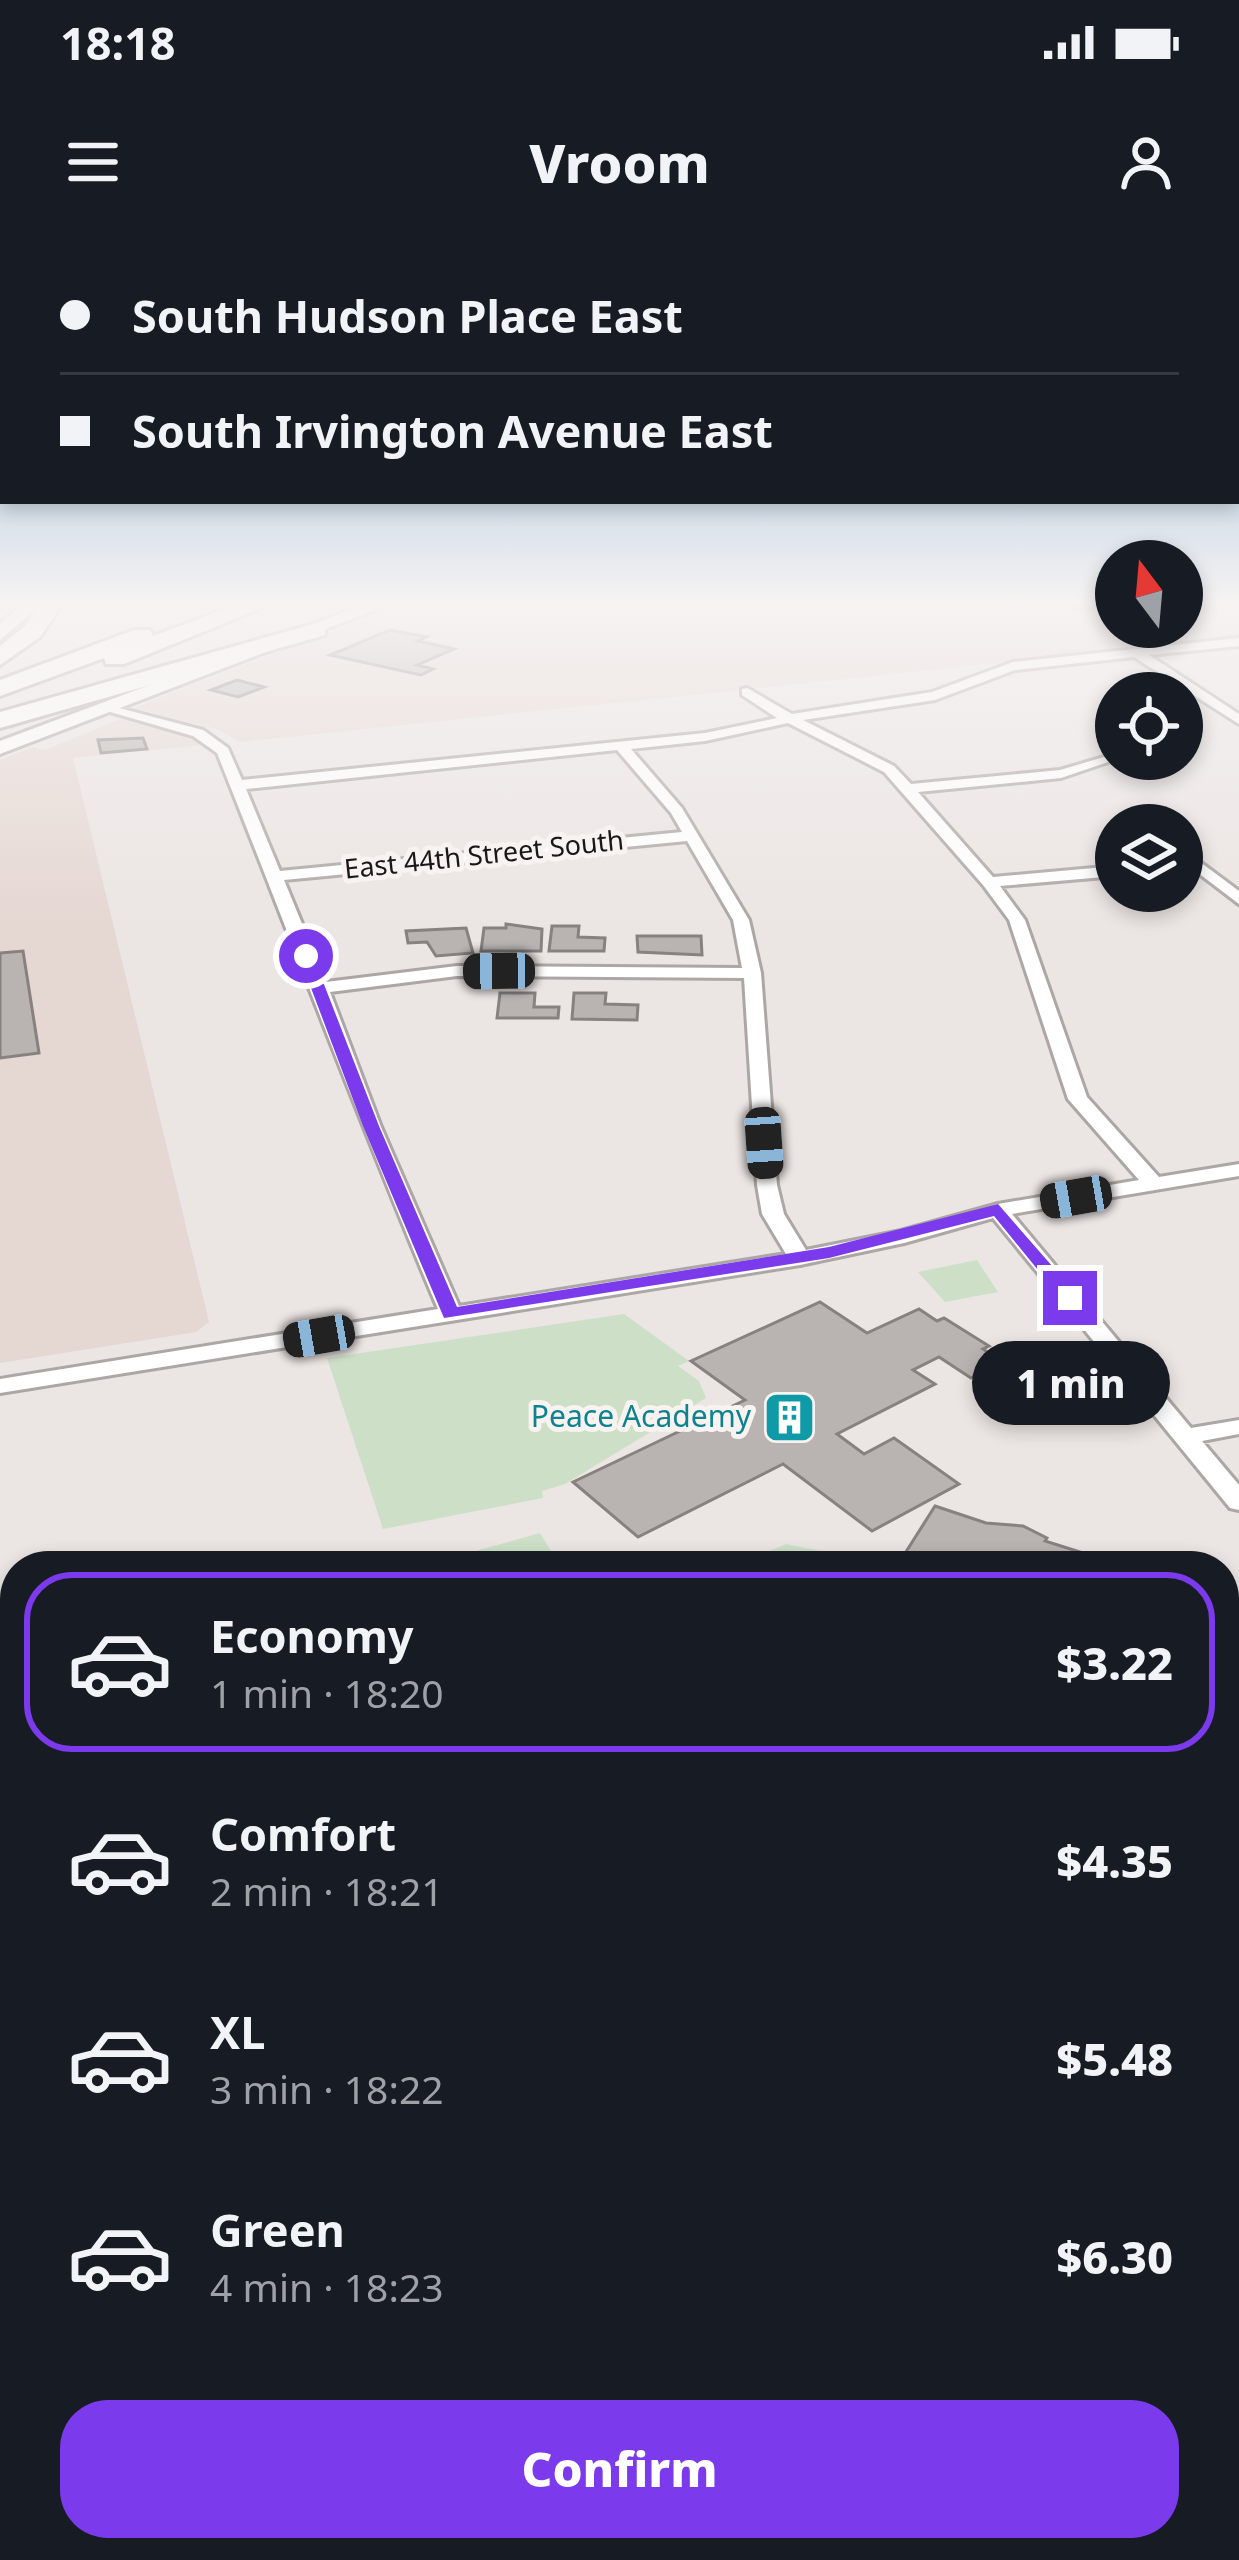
<!DOCTYPE html>
<meta charset="utf-8">
<style>
body{margin:0;font-family:"Noto Sans",sans-serif;background:#20242c;color:#f1f3f6;height:100vh;display:flex;flex-direction:column;font-size:45px;white-space:nowrap}
*{box-sizing:border-box;margin:0}
p{font-size:39px;color:#9ea1a6}
.icon{flex:none;width:66px;height:66px;fill:none;stroke:currentColor;stroke-width:2;stroke-linecap:round;stroke-linejoin:round}
.map{position:relative;flex:1;overflow:hidden}
.side{position:absolute;left:0px;top:1311px;width:1239px;height:1011px;display:flex;flex-direction:column;background:#171b24;border-radius:48px 48px 0 0;box-shadow:0 6px 18px #0003}
.side>*{flex:none}
.hud{position:absolute;left:0px;top:0px;width:1239px;height:264px;box-shadow:0 6px 18px #0003;display:grid;align-content:center;height:264px;padding:0 60px;background:#171b24}
.needle{width:78px;rotate:344deg}
.buttons{position:absolute;left:1095px;top:300px;display:grid;gap:24px}
.buttons a{display:grid;place-items:center;width:108px;height:108px;border-radius:50%;background:#171b24;box-shadow:0 6px 18px #0003;font-size:60px}
.end{position:absolute;width:54px;height:54px;margin:-27px;border:15px solid #7c3aed;background:#fff;box-shadow:0 0 0 6px #fff}
.from{border-radius:50%}
.bubble{position:absolute;height:84px;border-radius:42px;background:#171b24;box-shadow:0 6px 18px #0003;font-size:39px;font-weight:800;line-height:84px;text-align:center}
.car{position:absolute;width:36px;height:72px;margin:-36px -18px;border-radius:15px;box-shadow:0 0 9px 3px #0007;background:linear-gradient(#222 24%,#8ab4d8 0 40%,#222 0 76%,#8ab4d8 0 86%,#222 0)}
.hud b{display:flex;align-items:center;gap:42px;height:114px;font-size:45px}
.hud b+b{border-top:3px solid #363941}
.hud i{width:30px;height:30px;background:#f1f3f6}
ul{padding:21px 0 0;list-style:none}
li{display:flex;align-items:center;gap:36px;height:180px;margin:0 24px 18px;padding:0 36px;border:6px solid transparent;border-radius:48px}
li div{flex:1}
li b{display:block;font-size:45px}
li em{font-style:normal;font-weight:800}
li.selected{border-color:#7c3aed}
li>.icon{width:108px;height:108px;stroke-width:1.5}
.primary-button{display:flex;gap:24px;margin-top:auto;padding:24px 60px}
.primary-button a{flex:1;height:138px;border-radius:48px;background:#7c3aed;color:#fff;font-size:48px;font-weight:800;line-height:138px;text-align:center}
.status{display:flex;justify-content:space-between;align-items:center;height:84px;padding:0 60px;background:#171b24;direction:ltr}
.status svg{height:33px;fill:currentColor}
header{display:flex;justify-content:space-between;align-items:center;height:156px;padding:0 60px;background:#171b24;font-size:54px;font-weight:800}
.map>svg:first-child{display:block}
</style>
<div class="status"><b>18:18</b><svg viewBox="0 0 49 12"><path d="M0 12V9h3v3zM5 12V6h3v6zM10 12V3h3v9zM15 12V0h3v12zM26 1h20v11H26zM47 4h2v5h-2z"/></svg></div>
<header><svg class="icon" aria-label="menu" viewBox="0 0 24 24"><path d="M4 6h16M4 12h16M4 18h16"/></svg>Vroom<svg class="icon" aria-label="person" viewBox="0 0 24 24"><circle cx="12" cy="8" r="4"/><path d="M4 21q1-7 8-7t8 7"/></svg></header>
<div class="map">
<svg width="1239" height="2320" viewBox="0 0 1239 2320">
<rect width="100%" height="100%" fill="#ebe5e3"/>
<path fill="#e5d7d2" d="M411,360H1116V387H1182V360H1239V398L240,502L217,489L133,468Z
M121,479L188,496L203,505L73,518L209,1082L196,1092L0,1123V520L32,507L45,510Z"/>
<path fill="#cde0c7" d="M977,1020L998,1052L945,1062L918,1032Z
M624,1074L689,1121L678,1126L699,1141L706,1158L565,1244L542,1251L543,1258L383,1289L327,1118Z
M540,1293L560,1326H480L472,1312Z
M786,1304L835,1314L836,1326H735Z"/>
<path fill="#b9b4b1" stroke="#878280" stroke-width="3" d="M1060,360H1116V366L1077,370Z
M390,390L426,397L418,401L454,409L417,425L433,429L421,435L330,415Z
M237,440L264,447L238,457L211,450Z
M143,498L147,509L101,513L98,500Z
M506,684L542,689L541,711H481L484,688H506Z
M552,686H579L578,697L605,698L604,711H549Z
M466,688L473,713L436,716L427,702L408,703L406,691Z
M637,696H701L702,715L638,712Z
M23,711L39,813L0,818V713Z
M500,753H535L534,767H559L558,778H497Z
M574,753H606L605,764L638,765L637,780L572,779Z
M820,1062L867,1093L919,1069L937,1081L944,1078L989,1106L983,1109L1003,1122L971,1138L939,1117L913,1130L935,1144L837,1194L864,1214L894,1198L959,1244L872,1291L783,1224L638,1297L573,1242L745,1160L691,1121Z
M935,1266L986,1283L1023,1286L1047,1298L1045,1301L1102,1319L1099,1326H897Z
M15,1561V1627L0,1630V1564Z"/>
<g fill="none" stroke-linecap="round" stroke-linejoin="round">
<defs>
<path id="street" d="M1239,398V406L1149,415L1239,474V484L1134,417L1015,430L935,460L803,480L894,526L911,544L1060,530L1104,517L1111,521L1061,538L918,552L993,637L1116,626V636L1000,646L1025,680L1087,857L1159,937L1239,924V936L1012,974L1191,1188L1239,1180V1194L1202,1201L1239,1245V1270L1230,1268L993,978L904,1003L800,1025L0,1153V1139L438,1069C360,885 291,698 217,513L193,496L100,469V463L203,490L228,508L242,540L705,493L777,478L742,455V449L747,448L792,474L932,452L1013,422ZM788,483L884,532L983,645L1009,680L1068,859L1139,940L998,964L901,991L806,1010L784,974L777,945L761,733L749,680L682,568L631,509L705,501ZM617,510L671,573L682,592L280,631L246,549ZM687,601L733,680L742,728L457,726L326,742L284,640ZM457,736L744,738L757,945L762,974L786,1014L459,1066L381,887L330,752Z
M1196,619L1239,651V664L1193,629L1182,631V621Z
M1239,1848V1878L1224,1882V1852Z
M15,2133V2171L0,2174V2136Z
M179,2307H221L223,2320H181Z
M943,2307H985L991,2320H949Z"/>
<path id="secondary" d="M27,360H46L0,400V384Z
M377,360H401L0,514V501Z"/>
<path id="highway" d="M43,360H65L40,397L0,425V406L24,387Z
M250,360H281L124,424H106L104,418L0,456V440L134,390H150L153,396Z
M317,383L325,385V395L0,488V472Z"/>
</defs>
<use href="#street" stroke="#aca7a5" stroke-width="6"/>
<use href="#secondary" stroke="#aca7a5" stroke-width="6"/>
<use href="#highway" stroke="#aca7a5" stroke-width="6"/>
<use href="#street" fill="#fff" fill-rule="evenodd"/>
<use href="#secondary" fill="#fff" fill-rule="evenodd"/>
<use href="#highway" fill="#fff" fill-rule="evenodd"/>
</g>
<linearGradient id="sky" x2="0" y2="1"><stop stop-color="#7aaad4"/><stop offset="0.53" stop-color="#f6f3f2"/><stop offset="1" stop-color="#f6f3f2" stop-opacity="0"/></linearGradient>
<rect width="1239" height="684" fill="url(#sky)"/>
<path fill="#7c3aed" d="M306,711L313,716L379,886L457,1067L829,1007L998,964L1080,1058L1064,1062L994,976L829,1018L444,1078L363,886L299,716Z"/>
<defs>
<symbol id="building-square" viewBox="-11 -11 22 22"><rect x="-9" y="-9" width="18" height="18" rx="4" fill="#0f9aa8" stroke="#f8f2f0"/><path d="M-4-6H4V6H1V3H-1V6H-4ZM-2.5-4.3h1.7v1.8h-1.7ZM.8-4.3h1.7v1.8H.8ZM-2.5-1h1.7V.8h-1.7ZM.8-1h1.7V.8H.8Z" fill="#fff"/></symbol>
</defs>
<g fill-rule="evenodd">
<use href="#building-square" x="760" y="1148" width="59" height="59"/>
</g>
<g text-anchor="middle" stroke-width="10" stroke-linejoin="round" paint-order="stroke">
<g font-size="27" fill="#1a1817" stroke="#f8f2f0">
<text transform="translate(484 615) rotate(-6)" y="9">East 44th Street South</text>
</g>
<g font-size="30" fill="#0d838f" stroke="#f8f2f0" text-anchor="end">
<text x="751" y="1187">Peace Academy</text>
</g>
</g>
</svg>
<div class="buttons">
<a><svg class="needle" viewBox="-14 -14 28 28"><path d="M0-13l5 13h-10z" fill="#e53935"/><path d="M0 13l5-13h-10z" fill="#9ea1a6"/></svg></a>
<a><svg class="icon" aria-label="locate" viewBox="0 0 24 24"><circle cx="12" cy="12" r="6"/><path d="M12 2v4M12 18v4M2 12h4M18 12h4"/></svg></a>
<a><svg class="icon" aria-label="layers" viewBox="0 0 24 24"><path d="M12 4l9 5-9 5-9-5zM3 14l9 5 9-5"/></svg></a>
</div>
<i class="end from" style="left:306px;top:716px"></i>
<i class="end" style="left:1070px;top:1058px"></i>
<div class="bubble" style="left:972px;top:1101px;width:198px">1 min</div>
<i class="car" style="left:499px;top:731px;rotate:269deg"></i>
<i class="car" style="left:764px;top:903px;rotate:176deg"></i>
<i class="car" style="left:1076px;top:957px;rotate:260deg"></i>
<i class="car" style="left:319px;top:1096px;rotate:260deg"></i>
<div class="hud">
<b><i class="from"></i>South Hudson Place East</b>
<b><i></i>South Irvington Avenue East</b>
</div>
<section class="side">
<ul>
<li class="selected"><svg class="icon" aria-label="car" viewBox="0 0 24 24"><path d="M5 17H2v-5l4-1 3-4h7l3 4 3 1v5h-3M9 17h6M6 11h13"/><circle cx="7" cy="17" r="2"/><circle cx="17" cy="17" r="2"/></svg><div><b>Economy</b><p>1 min · 18:20</p></div><em>$3.22</em></li>
<li><svg class="icon" aria-label="car" viewBox="0 0 24 24"><path d="M5 17H2v-5l4-1 3-4h7l3 4 3 1v5h-3M9 17h6M6 11h13"/><circle cx="7" cy="17" r="2"/><circle cx="17" cy="17" r="2"/></svg><div><b>Comfort</b><p>2 min · 18:21</p></div><em>$4.35</em></li>
<li><svg class="icon" aria-label="car" viewBox="0 0 24 24"><path d="M5 17H2v-5l4-1 3-4h7l3 4 3 1v5h-3M9 17h6M6 11h13"/><circle cx="7" cy="17" r="2"/><circle cx="17" cy="17" r="2"/></svg><div><b>XL</b><p>3 min · 18:22</p></div><em>$5.48</em></li>
<li><svg class="icon" aria-label="car" viewBox="0 0 24 24"><path d="M5 17H2v-5l4-1 3-4h7l3 4 3 1v5h-3M9 17h6M6 11h13"/><circle cx="7" cy="17" r="2"/><circle cx="17" cy="17" r="2"/></svg><div><b>Green</b><p>4 min · 18:23</p></div><em>$6.30</em></li>
</ul>
<div class="primary-button"><a>Confirm</a></div>
</section>
</div>
